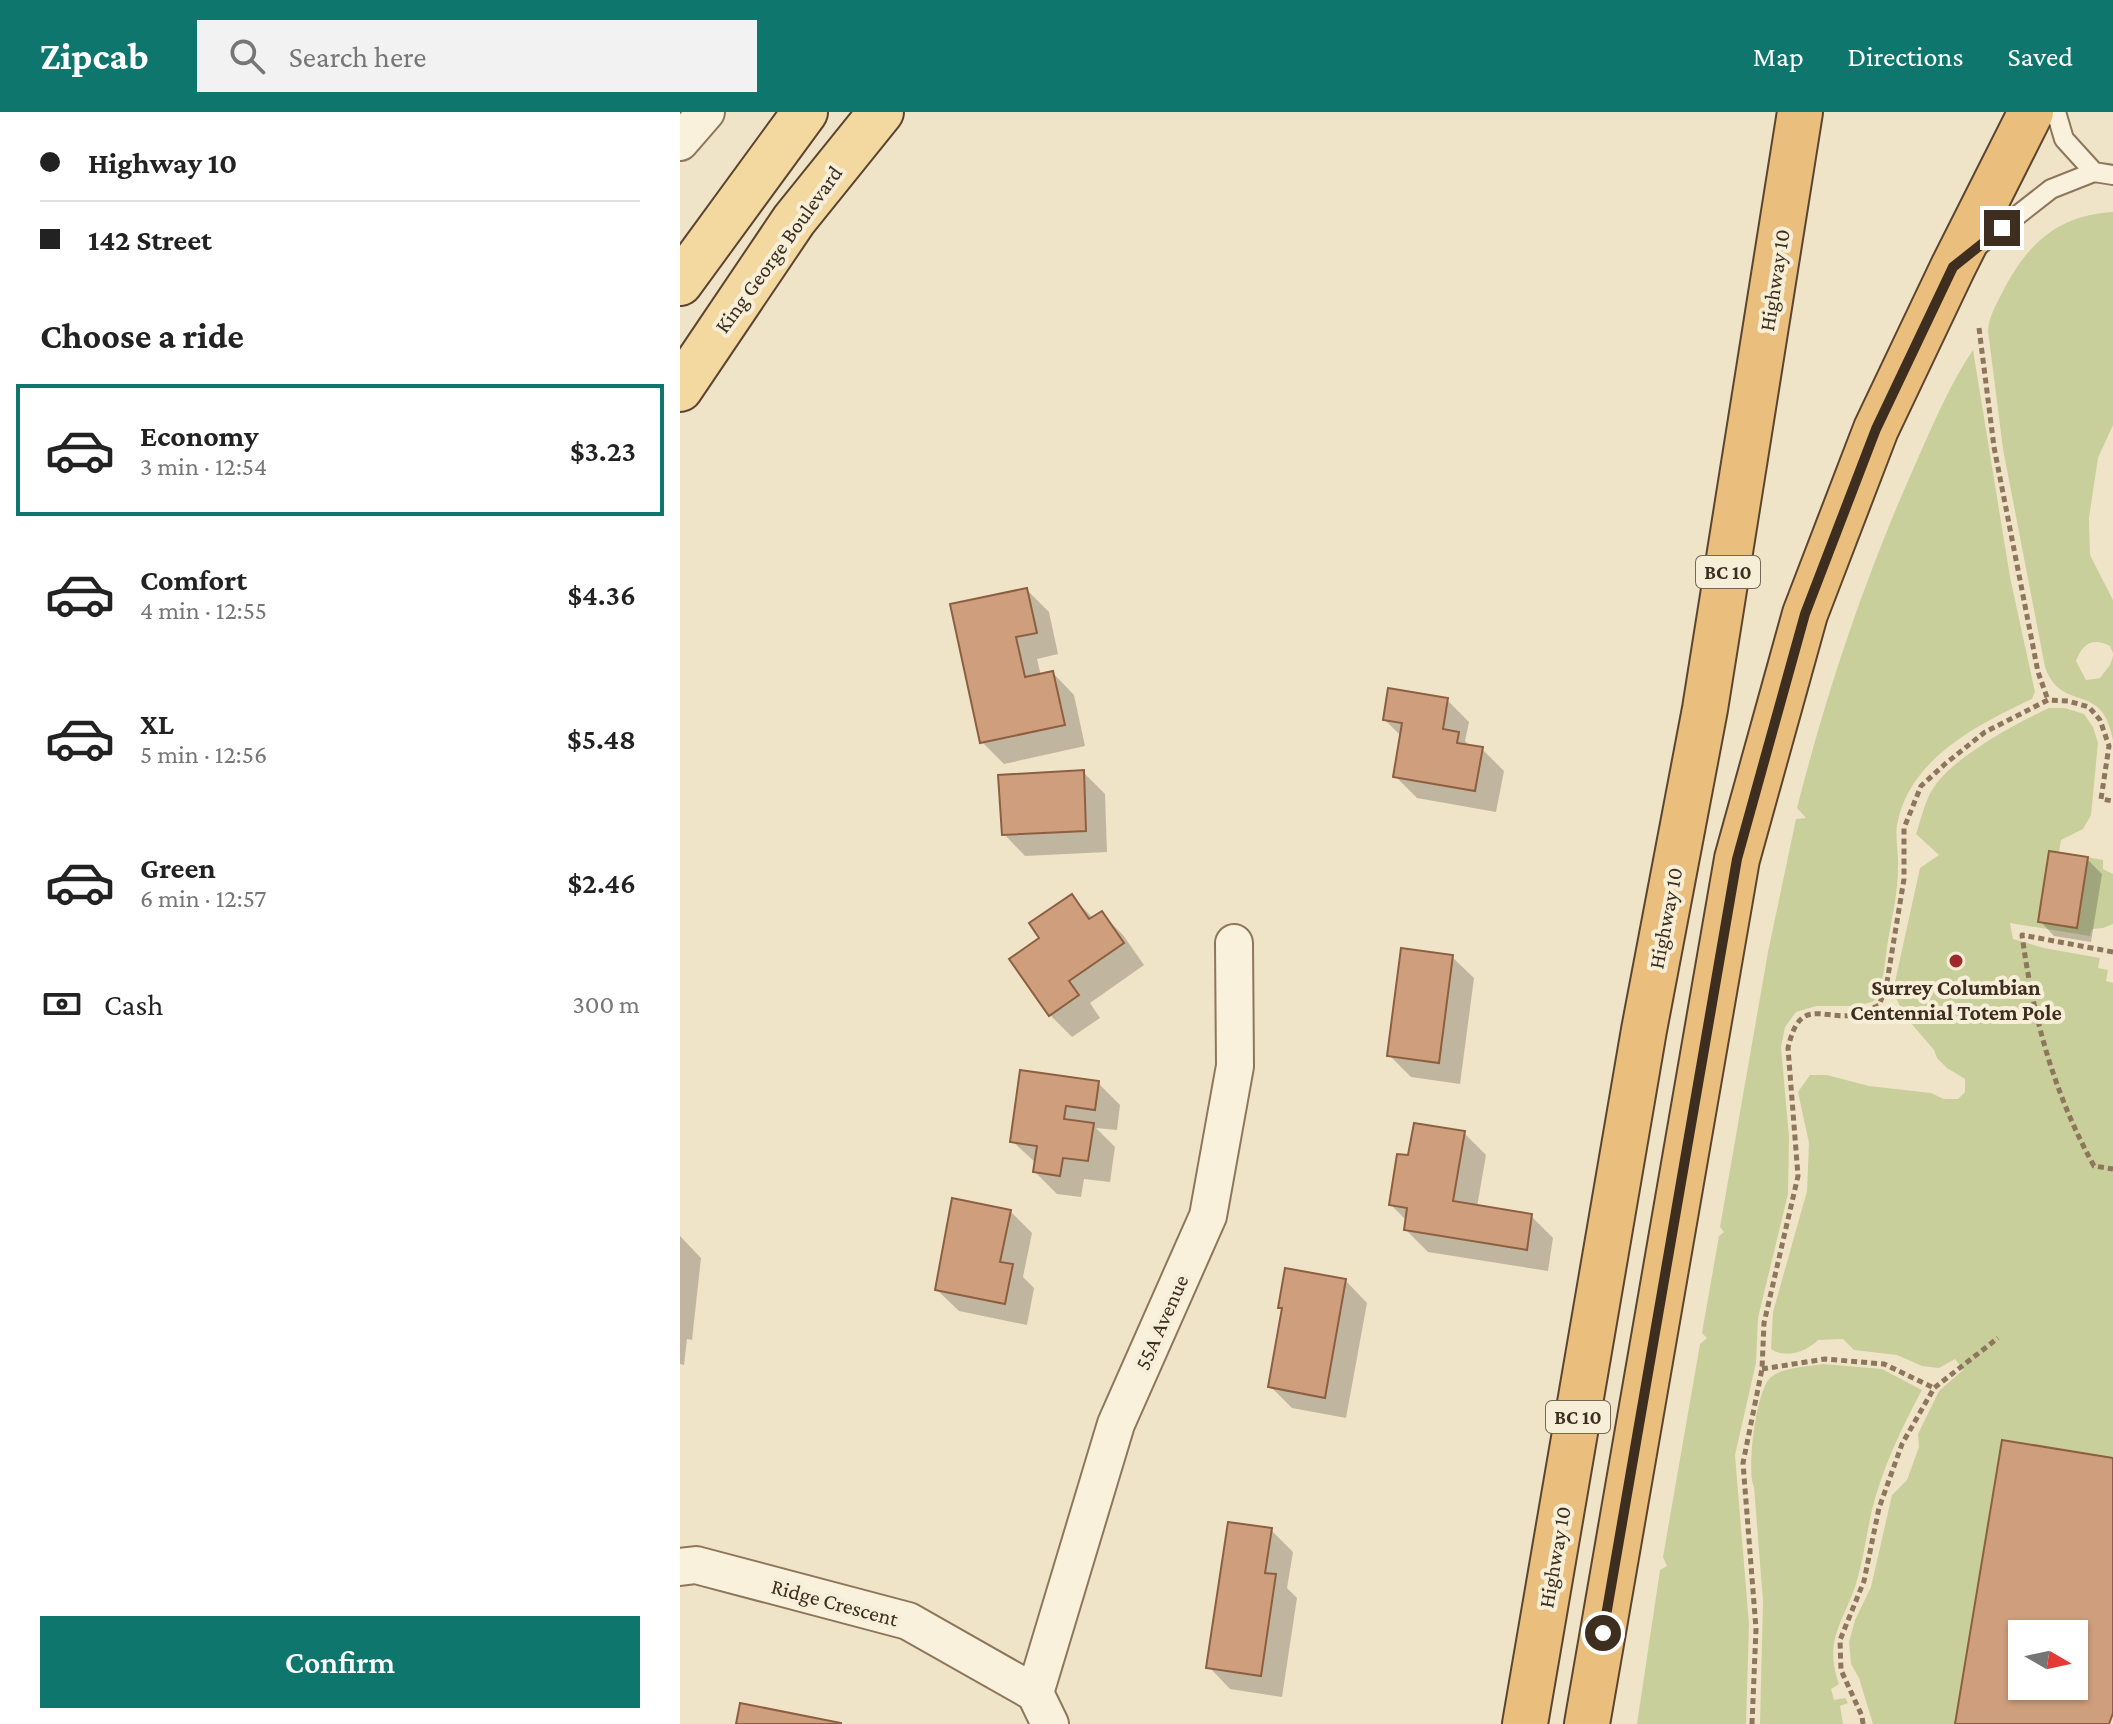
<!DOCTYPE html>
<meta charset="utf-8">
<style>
body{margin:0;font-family:"Crimson Pro",serif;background:#f2f2f2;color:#222;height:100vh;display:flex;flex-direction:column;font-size:30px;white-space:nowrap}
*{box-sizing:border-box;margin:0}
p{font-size:26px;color:#767676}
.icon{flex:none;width:44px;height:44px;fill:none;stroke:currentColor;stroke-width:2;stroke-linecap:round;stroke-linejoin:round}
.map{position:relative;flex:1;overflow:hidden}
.drawer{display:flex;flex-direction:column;background:#fff;width:680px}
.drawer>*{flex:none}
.top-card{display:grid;align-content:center;height:176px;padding:0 40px;background:#fff}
.needle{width:52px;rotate:99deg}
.controls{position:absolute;left:1328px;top:1508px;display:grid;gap:16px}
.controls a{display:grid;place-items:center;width:80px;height:80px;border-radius:0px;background:#fff;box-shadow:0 2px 6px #0004;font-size:40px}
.end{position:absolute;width:36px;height:36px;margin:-18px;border:10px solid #3d2e20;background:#fff;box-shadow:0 0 0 4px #fff}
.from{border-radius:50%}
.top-card b{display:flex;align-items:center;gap:28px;height:76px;font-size:30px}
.top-card b+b{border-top:2px solid #e0e0e0}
.top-card i{width:20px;height:20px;background:#222}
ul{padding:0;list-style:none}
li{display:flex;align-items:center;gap:24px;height:132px;margin:0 16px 12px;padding:0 24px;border:4px solid transparent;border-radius:0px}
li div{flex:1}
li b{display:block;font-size:30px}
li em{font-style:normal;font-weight:600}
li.selected{border-color:#0f766e}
li>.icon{width:72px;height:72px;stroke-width:1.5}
h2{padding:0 40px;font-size:36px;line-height:96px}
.pay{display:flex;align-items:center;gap:20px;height:88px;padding:0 40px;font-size:30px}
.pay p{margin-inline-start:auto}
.cta{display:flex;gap:16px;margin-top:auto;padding:16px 40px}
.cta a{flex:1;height:92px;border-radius:0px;background:#0f766e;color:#fff;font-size:32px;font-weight:600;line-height:92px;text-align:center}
header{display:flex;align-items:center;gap:48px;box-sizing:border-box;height:112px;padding:0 40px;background:#0f766e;color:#fff}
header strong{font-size:38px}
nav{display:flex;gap:44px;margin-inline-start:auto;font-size:28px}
.search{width:560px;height:72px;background:#f2f2f2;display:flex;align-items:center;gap:20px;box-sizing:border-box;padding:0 28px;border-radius:0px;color:#767676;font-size:30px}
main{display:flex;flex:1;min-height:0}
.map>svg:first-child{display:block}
</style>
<header>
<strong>Zipcab</strong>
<div class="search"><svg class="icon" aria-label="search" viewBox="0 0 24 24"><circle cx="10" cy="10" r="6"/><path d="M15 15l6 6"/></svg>Search here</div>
<nav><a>Map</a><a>Directions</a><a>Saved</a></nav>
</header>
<main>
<section class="drawer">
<div class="top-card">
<b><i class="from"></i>Highway 10</b>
<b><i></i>142 Street</b>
</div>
<h2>Choose a ride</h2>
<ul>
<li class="selected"><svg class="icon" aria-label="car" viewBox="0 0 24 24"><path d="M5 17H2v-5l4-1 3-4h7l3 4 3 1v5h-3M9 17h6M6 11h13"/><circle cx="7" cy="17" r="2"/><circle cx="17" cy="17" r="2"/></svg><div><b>Economy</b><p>3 min · 12:54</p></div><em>$3.23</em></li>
<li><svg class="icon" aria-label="car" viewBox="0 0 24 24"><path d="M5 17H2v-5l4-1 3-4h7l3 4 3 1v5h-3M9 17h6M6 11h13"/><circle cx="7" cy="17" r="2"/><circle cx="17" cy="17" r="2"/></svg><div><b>Comfort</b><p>4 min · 12:55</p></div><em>$4.36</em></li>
<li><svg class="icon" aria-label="car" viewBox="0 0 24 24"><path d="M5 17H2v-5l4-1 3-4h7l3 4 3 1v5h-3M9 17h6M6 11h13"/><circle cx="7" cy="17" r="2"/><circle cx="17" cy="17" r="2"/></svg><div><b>XL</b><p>5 min · 12:56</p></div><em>$5.48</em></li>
<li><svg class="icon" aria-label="car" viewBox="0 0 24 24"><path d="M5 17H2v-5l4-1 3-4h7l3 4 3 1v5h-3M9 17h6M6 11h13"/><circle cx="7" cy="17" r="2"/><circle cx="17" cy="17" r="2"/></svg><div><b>Green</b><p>6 min · 12:57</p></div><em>$2.46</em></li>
</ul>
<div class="pay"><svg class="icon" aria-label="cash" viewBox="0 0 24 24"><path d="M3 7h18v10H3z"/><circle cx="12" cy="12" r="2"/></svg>Cash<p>300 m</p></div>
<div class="cta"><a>Confirm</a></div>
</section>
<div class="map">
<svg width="1433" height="1612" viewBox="0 0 1433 1612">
<rect width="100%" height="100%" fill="#f0e4c8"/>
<path fill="#c9cf9b" d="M1433,100V313L1418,346L1409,406L1410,443L1433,488V541L1430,534C1413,525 1402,532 1396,549L1406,568L1420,566L1430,553L1433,544V628C1422,567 1382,603 1365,555L1323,337L1308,219C1309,204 1316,193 1323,179C1347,132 1378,103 1433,100Z
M1293,238L1330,465L1355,580L1352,587C1297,613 1229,647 1217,713C1215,727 1219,742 1218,756C1218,778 1213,801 1209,823C1205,843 1205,872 1194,889L1178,894H1136L1116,900L1105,915L1101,935L1109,1025L1108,1082L1078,1206L1076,1251L1055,1343L1069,1512L1066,1612H957L980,1458L987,1454L983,1445L1020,1232L1027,1226L1022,1221L1039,1124L1044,1120L1040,1115L1088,840L1116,707L1126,706L1117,696C1147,578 1185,465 1235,353C1252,315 1269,273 1293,238Z
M1369,596H1385L1404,602L1413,615L1418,631L1411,703L1403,717L1381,728L1379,740L1423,748V757L1433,762V812L1423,816L1412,817L1410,824L1330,811L1333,827L1364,836L1420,846L1418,856L1428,858L1426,869L1433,871V1346L1322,1329L1275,1612H1193L1179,1566L1171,1552L1169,1530L1175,1508L1191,1475L1212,1383L1227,1368L1239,1335L1238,1322L1259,1279L1283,1258L1275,1247L1259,1256L1242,1254L1217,1243L1174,1238L1163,1227L1138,1228C1126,1240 1106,1247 1091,1237L1093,1200L1127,1079L1129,1031L1118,980L1130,963H1147L1189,974L1251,981L1264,987H1278L1285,980V967L1267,956L1257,946L1254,938L1224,903L1213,879L1240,756L1259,743L1236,722C1241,708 1245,687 1254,675C1275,644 1336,611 1369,596Z
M1143,1252L1202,1257L1242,1278C1221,1317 1203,1355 1192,1398C1187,1420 1184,1443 1178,1465C1167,1507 1142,1525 1159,1572L1151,1577L1154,1588L1165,1586L1168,1591L1160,1594L1163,1612H1080L1083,1489L1074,1375C1066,1359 1076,1279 1090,1266C1101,1255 1128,1255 1143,1252Z"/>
<path fill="#0003" d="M347,478L369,500L378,542L357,547L361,564L373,561L394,583L405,634L324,652L302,630Z
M767,588L789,610L785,629L791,635L802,637L824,659L816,700L737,686L715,664L721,624L705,608Z
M403,660L425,682L427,740L345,744L324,722Z
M1407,747L1422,762L1411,830L1374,824L1360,809Z
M392,785L414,807L421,801L443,823L464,853L410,891L420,906L392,925L370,903L362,827Z
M772,845L794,866L780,972L731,965L709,943Z
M418,971L440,993L437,1018L416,1016L435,1035L430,1070L404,1067L401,1085L377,1082L355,1060L356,1051L332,1029Z
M784,1021L806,1043L797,1095L851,1104L873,1126L868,1159L748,1140L726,1118L727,1109L711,1093L730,1046Z
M330,1099L352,1121L343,1165L354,1176L347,1213L279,1199L257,1178Z
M0,1124L21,1146L12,1228L7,1227L4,1253L0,1252Z
M666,1169L687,1191L666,1306L612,1296L590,1274L604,1198L601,1195Z
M591,1418L613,1440L607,1476L617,1486L602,1585L550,1577L529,1555Z"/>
<path fill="#cf9f7d" stroke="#8d5f41" stroke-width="2" fill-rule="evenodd" d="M347,476L357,521L336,525L345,565L373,559L385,613L300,631L270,492Z
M708,576L768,586L763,617L779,620L777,631L803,635L795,679L713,665L722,611L703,608Z
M404,658L406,719L322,723L318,663Z
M1369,739L1408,745L1397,816L1358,810Z
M392,782L409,807L422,799L444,831L389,869L399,883L369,904L329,847L359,826L349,811Z
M721,836L773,843L759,951L707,944Z
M340,958L419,969L415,998L386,994L384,1007L414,1011L408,1049L383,1046L380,1064L353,1060L357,1034L330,1030Z
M734,1011L785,1019L773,1089L852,1102L847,1138L724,1118L727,1096L709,1093L717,1042L728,1043Z
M272,1086L331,1098L320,1150L333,1152L325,1192L255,1178Z
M605,1156L666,1167L645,1286L588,1275L602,1196H598Z
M1322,1328L1433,1346V1601L1429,1612H1275ZM1342,1522H1394V1574H1342Z
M548,1410L592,1416L585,1461L596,1462L581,1564L526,1556Z
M60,1591L161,1611V1612H56Z"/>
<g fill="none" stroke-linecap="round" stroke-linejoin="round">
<defs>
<path id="service" d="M1376,0L1384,27L1414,60
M1297,135L1371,77L1414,60L1433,63"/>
<path id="minor" d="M0,30L26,0
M0,1455L16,1453L228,1509L355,1581L370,1612
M355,1581L436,1312L528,1104L555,954L554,831"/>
<path id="primary" d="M0,171L125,0
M0,277L114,108L201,0"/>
<path id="trunk" d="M845,1612L964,918L1025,597L1120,0
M907,1612L1057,747L1125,502L1196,317L1273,155L1351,0"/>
</defs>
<use href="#service" stroke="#8d765c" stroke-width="22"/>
<use href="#minor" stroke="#8d765c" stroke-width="40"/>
<use href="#primary" stroke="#5b4430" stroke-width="48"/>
<use href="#trunk" stroke="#5b4430" stroke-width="48"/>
<path stroke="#8d765c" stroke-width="5" stroke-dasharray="6 4" stroke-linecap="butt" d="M1299,216L1314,335L1358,560L1368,588
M1433,840L1342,823C1353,905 1374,982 1414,1054L1433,1057
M1082,1257L1145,1247L1204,1252L1254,1276
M1072,1612L1076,1517L1063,1351L1082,1257L1084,1211L1118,1064L1108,936C1120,884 1140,908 1176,903C1184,902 1192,896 1199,893L1206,876L1224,767V716L1241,674L1265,652L1305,620L1368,588L1388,589L1409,595L1420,608L1429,634L1421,687L1433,689
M1183,1612L1182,1604L1161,1558L1160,1528L1184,1469L1199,1396L1222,1332L1254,1276L1318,1226"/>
<use href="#service" stroke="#faf1dc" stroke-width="18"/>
<use href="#minor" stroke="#faf1dc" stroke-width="36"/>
<use href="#primary" stroke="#f3d9a0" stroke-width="44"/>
<use href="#trunk" stroke="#eabe7c" stroke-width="44"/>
</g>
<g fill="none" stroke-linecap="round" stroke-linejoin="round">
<path stroke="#3d2e20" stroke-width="10" d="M923,1521L1057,747L1125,502L1196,317L1273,155L1322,116"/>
</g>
<circle fill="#9e2a2b" stroke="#f7eed8" stroke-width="3" cx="1276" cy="849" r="8"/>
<g text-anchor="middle" stroke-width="8" stroke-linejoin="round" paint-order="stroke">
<g fill="#f7eed8" stroke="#756857" stroke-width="2">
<rect x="1016" y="444" width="64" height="32" rx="6"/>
<rect x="866" y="1289" width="64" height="32" rx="6"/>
</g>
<g font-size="20" font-weight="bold" fill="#3d2e20">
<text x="1048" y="467">BC 10</text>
<text x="898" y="1312">BC 10</text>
</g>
<g font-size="22" fill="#3d2e20" stroke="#f7eed8">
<text transform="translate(98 137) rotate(-54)" y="8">King George Boulevard</text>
<text transform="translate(1094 168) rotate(-81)" y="8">Highway 10</text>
<text transform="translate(985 806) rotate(-79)" y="8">Highway 10</text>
<text transform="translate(481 1210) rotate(-66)" y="8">55A Avenue</text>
<text transform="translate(874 1445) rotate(-80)" y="8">Highway 10</text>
<text transform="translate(155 1490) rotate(15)" y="8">Ridge Crescent</text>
</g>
<g font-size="22" font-weight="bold" fill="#3d2e20" stroke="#f7eed8">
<text x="1276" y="883">Surrey Columbian<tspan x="1276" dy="25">Centennial Totem Pole</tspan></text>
</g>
</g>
</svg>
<div class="controls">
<a><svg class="needle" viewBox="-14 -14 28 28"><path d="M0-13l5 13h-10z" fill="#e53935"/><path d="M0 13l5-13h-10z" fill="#767676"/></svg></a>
</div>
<i class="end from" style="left:923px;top:1521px"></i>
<i class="end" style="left:1322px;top:116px"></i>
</div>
</main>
